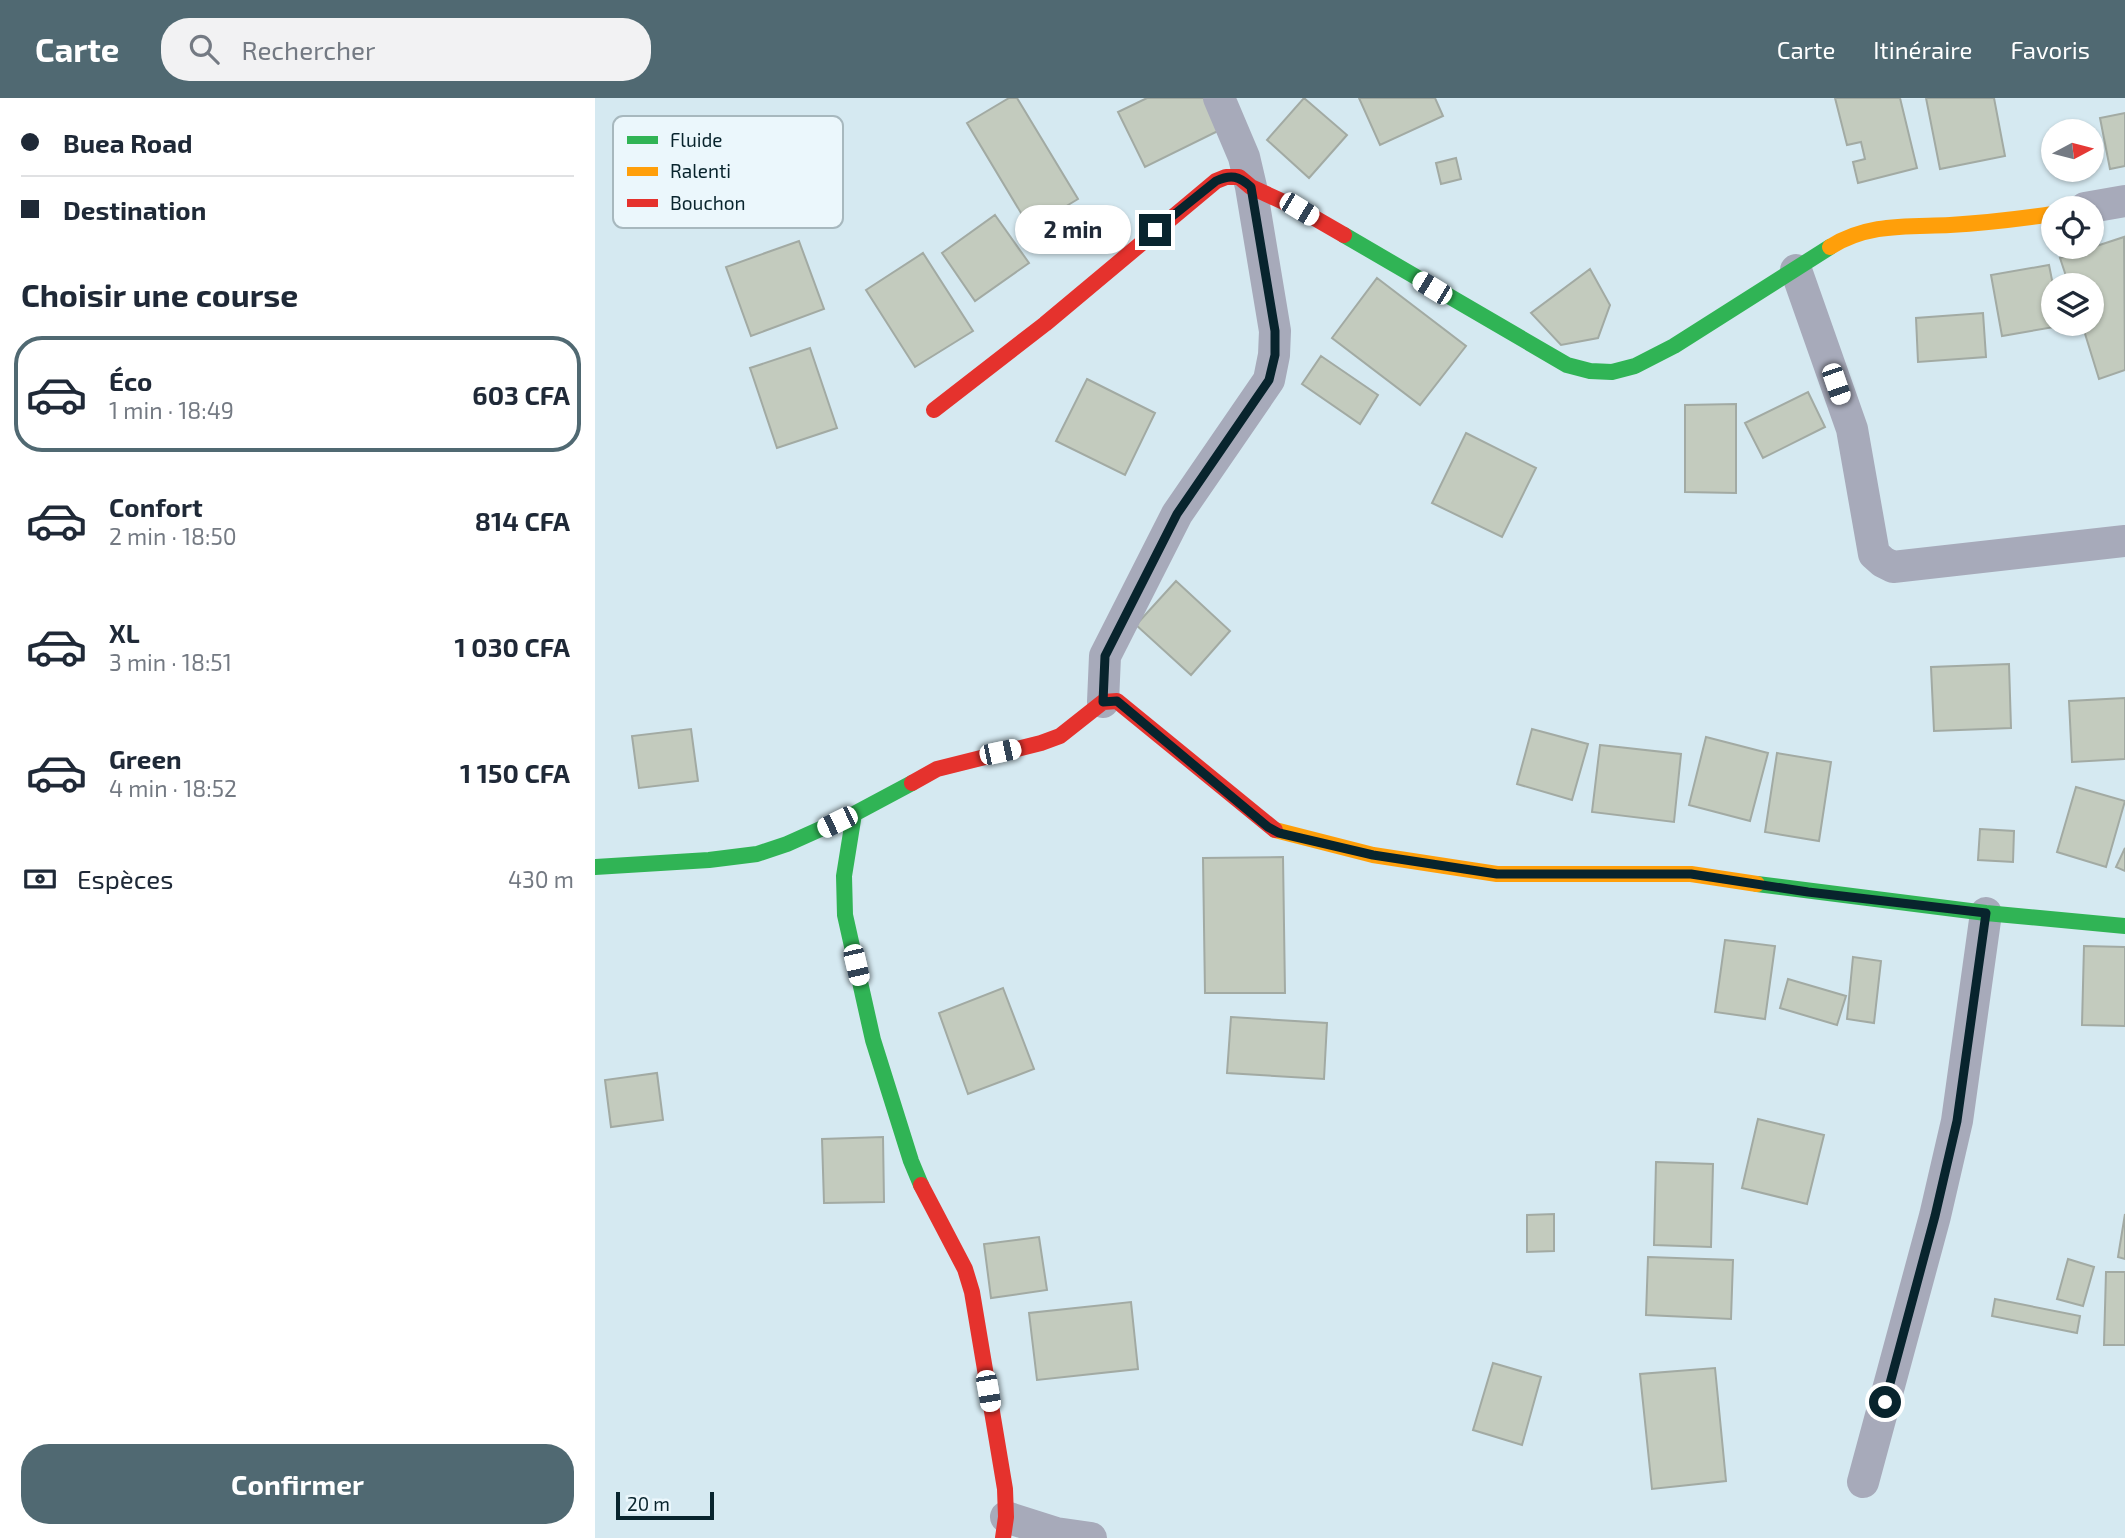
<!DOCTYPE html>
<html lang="fr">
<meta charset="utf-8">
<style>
body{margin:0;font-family:"Exo 2",sans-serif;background:#f2f2f3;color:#1f2937;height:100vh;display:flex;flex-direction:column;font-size:26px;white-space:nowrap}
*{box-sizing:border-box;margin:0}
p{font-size:23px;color:#747a83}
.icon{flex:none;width:38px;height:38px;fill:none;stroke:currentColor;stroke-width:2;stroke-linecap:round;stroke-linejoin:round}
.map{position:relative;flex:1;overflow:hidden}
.sheet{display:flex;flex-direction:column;background:#fff;width:595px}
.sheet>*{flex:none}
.guide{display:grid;align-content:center;height:154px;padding:0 21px;background:#fff}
.needle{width:46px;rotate:83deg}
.tools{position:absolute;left:1446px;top:21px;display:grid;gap:14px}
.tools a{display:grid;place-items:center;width:63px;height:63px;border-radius:50%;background:#fff;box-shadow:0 2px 5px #0004;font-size:35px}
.scale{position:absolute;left:21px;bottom:18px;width:98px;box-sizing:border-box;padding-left:7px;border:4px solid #08242d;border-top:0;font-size:19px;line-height:24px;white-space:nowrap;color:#08242d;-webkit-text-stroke:5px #ebf7fc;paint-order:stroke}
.end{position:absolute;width:32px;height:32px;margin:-16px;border:9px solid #08242d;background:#fff;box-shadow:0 0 0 4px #fff}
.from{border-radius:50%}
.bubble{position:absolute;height:49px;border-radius:24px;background:#fff;box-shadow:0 2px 5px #0004;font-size:23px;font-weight:700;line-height:49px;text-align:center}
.car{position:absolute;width:21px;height:42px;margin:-21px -10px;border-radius:9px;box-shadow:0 0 5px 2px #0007;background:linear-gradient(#fff 24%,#345 0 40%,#fff 0 76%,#345 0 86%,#fff 0)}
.guide b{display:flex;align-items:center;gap:24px;height:66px;font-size:26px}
.guide b+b{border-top:2px solid #e0e1e3}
.guide i{width:18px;height:18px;background:#1f2937}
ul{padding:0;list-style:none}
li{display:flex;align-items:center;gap:21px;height:116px;margin:0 14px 10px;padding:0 7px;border:4px solid transparent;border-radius:28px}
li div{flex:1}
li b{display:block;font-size:26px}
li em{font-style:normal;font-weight:700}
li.on{border-color:#506972}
li>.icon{width:63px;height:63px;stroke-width:1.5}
h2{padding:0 21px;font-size:32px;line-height:84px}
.pay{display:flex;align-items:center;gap:18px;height:77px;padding:0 21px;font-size:26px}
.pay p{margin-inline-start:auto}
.cta{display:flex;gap:14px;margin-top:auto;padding:14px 21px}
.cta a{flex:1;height:80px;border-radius:28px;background:#506972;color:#fff;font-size:28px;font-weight:700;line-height:80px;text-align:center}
header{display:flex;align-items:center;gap:42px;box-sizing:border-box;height:98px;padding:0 35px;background:#506972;color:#fff}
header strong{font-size:33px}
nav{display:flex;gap:38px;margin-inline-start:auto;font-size:24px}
.search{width:490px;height:63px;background:#f2f2f3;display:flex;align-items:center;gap:18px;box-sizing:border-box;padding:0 24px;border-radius:28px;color:#747a83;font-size:26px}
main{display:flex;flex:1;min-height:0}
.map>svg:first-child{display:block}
</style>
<header>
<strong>Carte</strong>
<div class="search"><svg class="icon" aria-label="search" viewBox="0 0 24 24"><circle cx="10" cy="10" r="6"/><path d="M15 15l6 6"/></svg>Rechercher</div>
<nav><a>Carte</a><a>Itinéraire</a><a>Favoris</a></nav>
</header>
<main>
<section class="sheet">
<div class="guide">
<b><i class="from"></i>Buea Road</b>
<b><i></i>Destination</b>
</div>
<h2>Choisir une course</h2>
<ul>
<li class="on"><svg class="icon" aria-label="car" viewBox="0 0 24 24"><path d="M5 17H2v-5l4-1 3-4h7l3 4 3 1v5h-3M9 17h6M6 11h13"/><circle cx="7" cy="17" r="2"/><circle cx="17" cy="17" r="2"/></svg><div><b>Éco</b><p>1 min · 18:49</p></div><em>603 CFA</em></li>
<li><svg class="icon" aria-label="car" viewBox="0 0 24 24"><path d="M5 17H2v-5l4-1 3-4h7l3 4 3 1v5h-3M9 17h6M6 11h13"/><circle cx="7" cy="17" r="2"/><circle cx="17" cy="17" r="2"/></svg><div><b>Confort</b><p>2 min · 18:50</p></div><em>814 CFA</em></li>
<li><svg class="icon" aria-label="car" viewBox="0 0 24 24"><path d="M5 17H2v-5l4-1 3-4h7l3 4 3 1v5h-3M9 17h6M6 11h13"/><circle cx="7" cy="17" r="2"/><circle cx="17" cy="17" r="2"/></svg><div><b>XL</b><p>3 min · 18:51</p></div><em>1 030 CFA</em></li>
<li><svg class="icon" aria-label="car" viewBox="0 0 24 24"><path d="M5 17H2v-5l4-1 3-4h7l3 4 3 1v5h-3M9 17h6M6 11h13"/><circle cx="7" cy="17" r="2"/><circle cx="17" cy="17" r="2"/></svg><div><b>Green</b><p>4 min · 18:52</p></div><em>1 150 CFA</em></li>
</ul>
<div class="pay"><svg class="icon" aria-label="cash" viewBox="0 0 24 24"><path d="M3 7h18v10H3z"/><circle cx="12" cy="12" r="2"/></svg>Espèces<p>430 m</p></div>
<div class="cta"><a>Confirmer</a></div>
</section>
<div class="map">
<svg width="1530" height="1440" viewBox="0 0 1530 1440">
<rect width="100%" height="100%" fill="#d5e9f1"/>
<path fill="#c3cbbe" stroke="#a2aaa3" stroke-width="2" d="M414,0H422L483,101L435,130L372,25Z
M552,0H609L625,32L550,69L523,14Z
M709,0L752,37L714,80L672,42Z
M764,0H840L848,18L785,47Z
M1240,0H1305L1322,70L1263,85L1258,64L1270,61L1266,44L1252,47Z
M1331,0H1399L1410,58L1345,71Z
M1530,15V68L1515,71L1505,20Z
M861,60L866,81L846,86L841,65Z
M400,117L434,165L380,203L347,155Z
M1529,139L1530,272L1504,281L1487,226H1496V187H1474L1465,160Z
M204,143L229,211L156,238L131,169Z
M328,155L378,233L320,269L271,192Z
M1454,167L1458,187V226H1465V228L1407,238L1396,177Z
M995,171L1015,207L1003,240L966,247L936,215Z
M782,180L871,248L825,307L737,240Z
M1388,215L1391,259L1323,264L1321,220Z
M215,250L242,330L182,350L155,270Z
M726,258L783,297L765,326L707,286Z
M492,281L560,315L530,377L461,343Z
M1213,294L1230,329L1168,360L1150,325Z
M1141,306V395L1090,394V307Z
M871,335L941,370L907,439L837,405Z
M581,483L635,533L596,577L541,527Z
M1414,566L1416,630L1339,633L1336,569Z
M1530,600V661L1477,664L1474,603Z
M96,631L103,683L44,690L37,638Z
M937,631L993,646L977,702L922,686Z
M1111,639L1173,655L1155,723L1094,707Z
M1005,647L1086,656L1079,724L997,714Z
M1182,655L1236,664L1224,743L1170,734Z
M1481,689L1530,703L1511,769L1462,754Z
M1385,731L1419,733L1418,764L1383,762Z
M1530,750V773L1521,769Z
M688,759L690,895H610L608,760Z
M1130,842L1180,848L1170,921L1120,914Z
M1489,848L1530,849V928L1487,927Z
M1258,859L1286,863L1279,925L1252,921Z
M1193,881L1251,898L1242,927L1185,910Z
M408,890L439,971L373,996L344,915Z
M636,919L732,925L729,981L632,975Z
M62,975L68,1022L16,1029L10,982Z
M1163,1021L1229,1037L1212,1106L1147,1090Z
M288,1039L289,1104L229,1105L227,1041Z
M1061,1064L1118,1066L1116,1149L1059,1147Z
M959,1116V1153L932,1154V1117Z
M1530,1116V1161L1523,1159Z
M444,1139L452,1192L396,1200L389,1146Z
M1053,1159L1138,1162L1136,1221L1051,1217Z
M1473,1161L1499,1169L1488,1208L1462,1201Z
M1511,1174H1530V1247H1509Z
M1400,1201L1485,1218L1482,1235L1397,1218Z
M536,1204L543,1271L442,1282L434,1215Z
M898,1265L946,1279L927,1347L878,1332Z
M1120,1270L1131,1383L1057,1391L1045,1276Z"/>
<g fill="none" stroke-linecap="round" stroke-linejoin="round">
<path stroke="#a7aaba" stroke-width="32" d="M1490,110L1530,103
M1201,172L1257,331L1279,456L1288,464L1298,469L1530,443
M508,604L510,558L582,416L674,282L679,257L680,233L656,89L649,59L624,0
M1268,1384L1340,1118L1362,1023L1391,815
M411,1419L461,1435L496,1440"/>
<path stroke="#30b455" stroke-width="16" d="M749,137L972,267L995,273L1017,274L1040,268L1079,248L1235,149
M259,716L249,778L250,817L278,942L316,1063L326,1087
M0,769L114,762L162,756L192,746L259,716L317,685
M1162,786L1391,815L1530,828"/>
<path stroke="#ff9f0a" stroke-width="16" d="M1235,149C1273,125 1312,129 1355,127C1390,125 1424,121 1458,116
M680,732L778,757L902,776H1096L1162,786"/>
<path stroke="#e5322d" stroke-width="16" d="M339,312L450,226L621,83L631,79H644L656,89L704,111L749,137
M317,685L342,671L446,645L465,638L508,604L522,603L680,732
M326,1087L370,1171L377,1194L410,1391L411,1419L408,1440"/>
</g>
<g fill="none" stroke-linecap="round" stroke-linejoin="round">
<path stroke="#08242d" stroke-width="9" d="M560,132L621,83C636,76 644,78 656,89L680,233V257L674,282L582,416L510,558L508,604L522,603L673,729L684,735L778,757L902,776H1096L1213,794L1391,815L1362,1023L1340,1118L1290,1304"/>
</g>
<rect x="18" y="18" width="230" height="112" rx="10" fill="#ebf7fc" stroke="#a7b8be" stroke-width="2"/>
<rect x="32" y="38" width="31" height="8" fill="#30b455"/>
<rect x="32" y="69" width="31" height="9" fill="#ff9f0a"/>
<rect x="32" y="101" width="31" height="8" fill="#e5322d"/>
<g font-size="19" fill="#08242d">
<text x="75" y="49">Fluide</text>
<text x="75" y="80">Ralenti</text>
<text x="75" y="112">Bouchon</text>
</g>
</svg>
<div class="tools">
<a><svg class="needle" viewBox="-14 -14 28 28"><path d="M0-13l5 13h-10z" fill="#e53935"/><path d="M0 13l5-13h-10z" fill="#747a83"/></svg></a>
<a><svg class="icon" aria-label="locate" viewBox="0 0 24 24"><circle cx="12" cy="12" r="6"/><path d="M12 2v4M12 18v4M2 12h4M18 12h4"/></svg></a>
<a><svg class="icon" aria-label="layers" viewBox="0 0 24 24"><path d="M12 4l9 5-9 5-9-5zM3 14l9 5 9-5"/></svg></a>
</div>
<div class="scale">20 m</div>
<i class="end from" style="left:1290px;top:1304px"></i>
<i class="end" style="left:560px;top:132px"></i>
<div class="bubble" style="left:420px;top:107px;width:116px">2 min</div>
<i class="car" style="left:704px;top:111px;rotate:121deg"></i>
<i class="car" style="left:837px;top:190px;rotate:301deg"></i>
<i class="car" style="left:1241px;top:286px;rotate:161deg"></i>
<i class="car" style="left:405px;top:654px;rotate:78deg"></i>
<i class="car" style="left:242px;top:724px;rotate:244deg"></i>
<i class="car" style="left:261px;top:867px;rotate:167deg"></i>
<i class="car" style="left:393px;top:1293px;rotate:170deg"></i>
</div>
</main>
